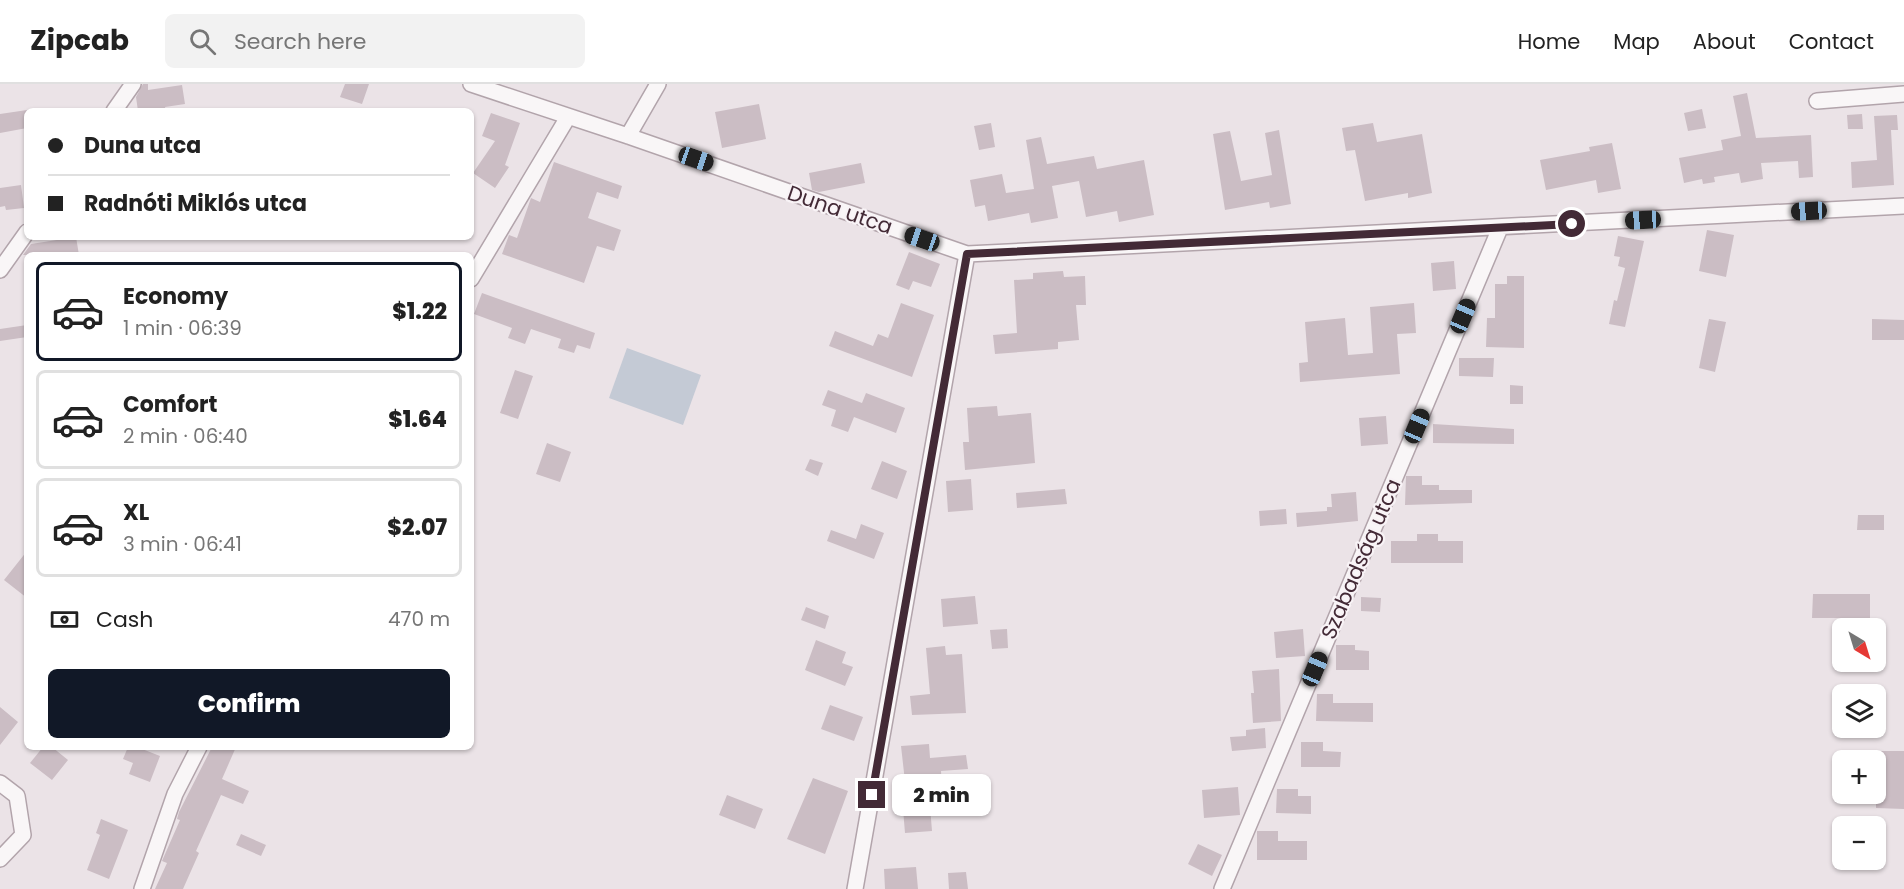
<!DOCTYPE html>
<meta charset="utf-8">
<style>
body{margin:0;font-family:Poppins,sans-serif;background:#f2f2f2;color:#222;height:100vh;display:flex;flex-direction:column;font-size:22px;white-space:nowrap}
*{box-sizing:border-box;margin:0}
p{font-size:20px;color:#767676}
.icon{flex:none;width:33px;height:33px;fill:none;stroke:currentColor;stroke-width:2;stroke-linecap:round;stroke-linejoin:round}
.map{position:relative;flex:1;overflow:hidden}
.details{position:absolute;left:24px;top:168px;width:450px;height:498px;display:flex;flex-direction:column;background:#fff;border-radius:9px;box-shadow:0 2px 4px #0004}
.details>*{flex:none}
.top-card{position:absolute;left:24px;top:24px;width:450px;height:132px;border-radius:9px;box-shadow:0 2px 4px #0004;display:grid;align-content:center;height:132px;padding:0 24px;background:#fff}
.needle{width:39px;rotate:142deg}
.controls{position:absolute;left:1832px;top:534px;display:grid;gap:12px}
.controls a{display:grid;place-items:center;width:54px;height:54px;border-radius:9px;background:#fff;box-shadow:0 2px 4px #0004;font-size:30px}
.end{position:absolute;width:27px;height:27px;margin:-14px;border:8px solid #432a36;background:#fff;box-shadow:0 0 0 3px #fff}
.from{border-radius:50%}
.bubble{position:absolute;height:42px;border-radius:9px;background:#fff;box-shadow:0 2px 4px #0004;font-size:20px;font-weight:800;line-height:42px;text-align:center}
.car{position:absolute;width:18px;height:36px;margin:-18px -9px;border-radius:8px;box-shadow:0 0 4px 2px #0007;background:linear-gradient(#222 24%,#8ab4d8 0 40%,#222 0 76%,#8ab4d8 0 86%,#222 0)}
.top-card b{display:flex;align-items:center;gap:21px;height:57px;font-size:22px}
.top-card b+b{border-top:2px solid #e0e0e0}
.top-card i{width:15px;height:15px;background:#222}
ul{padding:10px 0 0;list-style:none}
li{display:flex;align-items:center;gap:18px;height:99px;margin:0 12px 9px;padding:0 12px;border:3px solid #e0e0e0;border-radius:9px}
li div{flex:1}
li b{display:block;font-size:22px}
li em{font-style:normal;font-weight:800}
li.on{border-color:#111827}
li>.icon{width:54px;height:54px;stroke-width:1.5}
.pay{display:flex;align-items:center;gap:15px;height:66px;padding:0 24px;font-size:22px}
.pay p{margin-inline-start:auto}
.button{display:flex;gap:12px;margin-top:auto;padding:12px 24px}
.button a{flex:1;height:69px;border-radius:9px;background:#111827;color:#fff;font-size:24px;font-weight:800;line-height:69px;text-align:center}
header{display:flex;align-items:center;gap:36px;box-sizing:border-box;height:84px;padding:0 30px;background:#fff;border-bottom:2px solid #e0e0e0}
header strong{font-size:28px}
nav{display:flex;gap:33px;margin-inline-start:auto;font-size:21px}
.search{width:420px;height:54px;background:#f2f2f2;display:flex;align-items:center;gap:15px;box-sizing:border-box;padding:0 21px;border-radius:9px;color:#767676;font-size:22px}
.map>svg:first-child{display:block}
</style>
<header>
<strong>Zipcab</strong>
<div class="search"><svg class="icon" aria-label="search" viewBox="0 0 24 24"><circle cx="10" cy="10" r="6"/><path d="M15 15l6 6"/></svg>Search here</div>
<nav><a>Home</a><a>Map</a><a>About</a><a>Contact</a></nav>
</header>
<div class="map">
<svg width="1904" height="805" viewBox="0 0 1904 805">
<rect width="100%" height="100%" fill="#ebe3e7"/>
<path fill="#c4cad5" d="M627,264L701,291L683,341L609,314Z"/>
<path fill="#cbbdc4" d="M143,0H148V6L182,1L185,20L165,23L166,27H154V25L138,27L136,13Z
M345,0H369L362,20L340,13Z
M1747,9L1756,54L1811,51L1813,93L1799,94L1798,77L1761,79L1763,95L1741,99L1739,89L1714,93L1715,98L1703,100L1702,95L1684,99L1679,74L1723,66L1721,56L1741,52L1733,12Z
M759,20L766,55L722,64L715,28Z
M1702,25L1706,44L1688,47L1684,29Z
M27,26V44L0,49V30Z
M491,29L520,39L505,81L509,83L495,104L473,89L495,57L482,52Z
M1862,30L1863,45H1848L1847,31Z
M1897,31L1898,46H1891L1894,101L1852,104L1851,78L1877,76L1874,32Z
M991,39L995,63L979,66L974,42Z
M1373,39L1377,58L1422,50L1432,109L1408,114V109L1365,117L1355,66L1346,67L1342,44Z
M1279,46L1291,120L1270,124L1269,118L1225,126L1213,50L1230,47L1241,97L1272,91L1265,49Z
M1041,53L1047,80L1094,72L1097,85L1144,76L1154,131L1119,138L1117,127L1086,133L1079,97L1052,102L1058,134L1031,139L1029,129L988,137L985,121L975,123L970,96L1002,90L1006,109L1034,105L1026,56Z
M1612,59L1621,105L1598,109L1596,96L1546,106L1540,76L1590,67L1589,63Z
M554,78L622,102L618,115L597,108L588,134L621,146L614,167L597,162L584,199L502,170L509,151L517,154L531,114L540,118Z
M861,79L865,99L819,108L812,106L809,89Z
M21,101L24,124L6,126L5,122L0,123V104Z
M1707,146L1734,151L1726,193L1699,187Z
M1618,152L1644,157L1625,243L1609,240L1614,216L1617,217L1625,184L1618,182L1620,173L1614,172Z
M76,153L79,171H23L31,160Z
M909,168L940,180L931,203L913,197L909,206L896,201Z
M1454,177L1456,205L1433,207L1431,179Z
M1063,187L1064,193L1085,192L1086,221H1076L1079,256L1058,258V265L995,270L993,251L1017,249L1014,196L1033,195V189Z
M1507,192H1524V264L1486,263L1487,234H1495V200H1507Z
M482,209L595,249L590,265L577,261L574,269L558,264L561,255L531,245L525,260L508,254L512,244L474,230Z
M901,219L934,231L912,293L829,262L835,247L873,262L878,250L888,254Z
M1414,219L1416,249L1397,250L1400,290L1300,298L1299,279L1308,278L1305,238L1345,234L1348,271L1373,269L1370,223Z
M1709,235L1726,238L1715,288L1699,284Z
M1872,235L1904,236V256H1872Z
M27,241V253L0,257V245Z
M1459,274H1494L1493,293L1459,292Z
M515,286L533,292L518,335L500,329Z
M1510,301L1523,302V320H1510Z
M828,306L862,319L866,309L905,324L896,349L854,333L848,348L831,342L836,326L822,321Z
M997,322L998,332L1031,329L1035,379L965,386L963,358H969L967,324Z
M1386,332L1388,360L1361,362L1359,334Z
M1433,340L1514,345V360L1433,359Z
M547,359L571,368L560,398L536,390Z
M810,375L823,379L818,392L805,386Z
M882,377L907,387L897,415L871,405Z
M1406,392H1422V401H1439V406H1472V419L1405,421Z
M971,395L973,426L948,428L946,397Z
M1065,405L1067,420L1017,424L1016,409Z
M1356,408L1358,437L1297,443L1296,429L1327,427V423H1332L1331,410Z
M1286,425L1287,440L1260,442L1259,427Z
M1858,431H1884V446H1857Z
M861,440L884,449L874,475L827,457L831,446L856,455Z
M1417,450H1438V457H1463V479H1391V457H1417Z
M27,467V514L4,496Z
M1813,510H1870V534H1812Z
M975,512L978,540L943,543L941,515Z
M1361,513L1381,514L1380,528L1361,527Z
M806,523L829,532L825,545L801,536Z
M1007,545L1008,564L992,565L990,546Z
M1303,545L1305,572L1276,574L1274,548Z
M816,556L846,568L842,579L853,583L845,602L805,586Z
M1336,561H1355V566L1369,567V586H1336Z
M945,562L946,571L962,570L966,629L912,631L910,612L930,610L926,564Z
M1279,585L1281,637L1253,639L1251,609H1254L1252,587Z
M1317,610H1333V619H1373V638L1316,637Z
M830,621L863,633L854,657L821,645Z
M0,623L18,638L0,661Z
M1265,644L1266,664L1232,667L1230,653L1246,652V646Z
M1301,658H1323V667L1341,668L1340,683H1301Z
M929,660L930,674L966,671L968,685L941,687L943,721L930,722L932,747L905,749L903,725L908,724L901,662Z
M43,663H52L68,676L52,696L30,679Z
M128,663H137L160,672L150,698L129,690L133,679L123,675Z
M212,663H236L222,695L249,707L243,720L221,711L196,767L199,769L183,805H155L167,779L162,777L180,736L177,735L179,728Z
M1876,667H1904V725L1876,724Z
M813,694L848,707L825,770L787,755Z
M1238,703L1240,731L1204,734L1202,706Z
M1277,705H1298V712H1311V730L1276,729Z
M727,711L763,725L755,745L719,731Z
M101,735L128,746L109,795L87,786L100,751L96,749Z
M1257,747H1278V757H1307V776H1257Z
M241,750L266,761L261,772L236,761Z
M1198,760L1222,771L1212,792L1188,780Z
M916,783L918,805H885L884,785Z
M966,788L968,805H949L948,789Z"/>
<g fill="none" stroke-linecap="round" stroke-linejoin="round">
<defs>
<path id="street" d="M471,0L628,52L967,170L1904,122
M1817,17L1904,10
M114,27L133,0
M628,52L658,0
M0,186L27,148
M471,195L568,33
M0,699L17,712L23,751L0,775
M142,805L175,710L199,663
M855,805L967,170
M1222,805L1500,144"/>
</defs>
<use href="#street" stroke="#b2a4ab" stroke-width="18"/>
<use href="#street" stroke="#f9f6f7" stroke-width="15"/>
</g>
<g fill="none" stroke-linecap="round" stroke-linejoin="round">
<path stroke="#432a36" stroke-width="8" d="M872,711L967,170L1572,140"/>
</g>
<g text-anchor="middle" stroke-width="4.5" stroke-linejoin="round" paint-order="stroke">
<g font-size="21" fill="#432a36" stroke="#f8f3f6">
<text transform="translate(840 126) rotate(19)" y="7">Duna utca</text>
<text transform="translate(1361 475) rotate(-67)" y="7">Szabadság utca</text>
</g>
</g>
</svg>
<div class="controls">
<a><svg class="needle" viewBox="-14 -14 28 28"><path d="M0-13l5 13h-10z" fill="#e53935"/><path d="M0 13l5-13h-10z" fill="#767676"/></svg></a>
<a><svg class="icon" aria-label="layers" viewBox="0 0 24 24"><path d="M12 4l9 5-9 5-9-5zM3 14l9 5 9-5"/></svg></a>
<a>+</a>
<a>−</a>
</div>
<i class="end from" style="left:1572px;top:140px"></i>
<i class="end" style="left:872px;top:711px"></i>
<div class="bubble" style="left:892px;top:690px;width:99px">2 min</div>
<i class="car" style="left:696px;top:75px;rotate:109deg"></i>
<i class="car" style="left:1809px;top:127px;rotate:267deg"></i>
<i class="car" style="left:1643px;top:136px;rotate:267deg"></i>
<i class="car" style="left:922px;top:155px;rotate:289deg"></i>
<i class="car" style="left:1463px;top:232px;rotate:23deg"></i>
<i class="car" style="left:1417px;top:342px;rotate:23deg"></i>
<i class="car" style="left:1315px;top:585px;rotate:23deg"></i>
<div class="top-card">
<b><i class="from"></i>Duna utca</b>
<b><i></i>Radnóti Miklós utca</b>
</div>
<section class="details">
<ul>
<li class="on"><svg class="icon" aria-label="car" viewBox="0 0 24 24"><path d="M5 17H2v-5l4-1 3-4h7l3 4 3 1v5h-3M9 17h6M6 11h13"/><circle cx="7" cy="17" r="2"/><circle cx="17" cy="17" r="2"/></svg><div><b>Economy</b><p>1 min · 06:39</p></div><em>$1.22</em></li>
<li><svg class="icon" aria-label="car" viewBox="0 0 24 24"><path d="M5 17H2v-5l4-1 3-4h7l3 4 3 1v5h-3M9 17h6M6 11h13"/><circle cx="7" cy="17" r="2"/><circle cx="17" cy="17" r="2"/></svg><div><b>Comfort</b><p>2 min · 06:40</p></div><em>$1.64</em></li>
<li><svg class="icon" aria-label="car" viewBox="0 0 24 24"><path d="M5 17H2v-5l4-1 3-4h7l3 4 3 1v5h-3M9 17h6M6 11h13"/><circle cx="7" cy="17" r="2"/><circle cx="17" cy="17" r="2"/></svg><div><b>XL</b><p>3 min · 06:41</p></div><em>$2.07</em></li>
</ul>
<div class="pay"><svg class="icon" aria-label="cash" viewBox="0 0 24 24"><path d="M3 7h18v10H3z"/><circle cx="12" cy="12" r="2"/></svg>Cash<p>470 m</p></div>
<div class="button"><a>Confirm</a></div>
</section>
</div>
